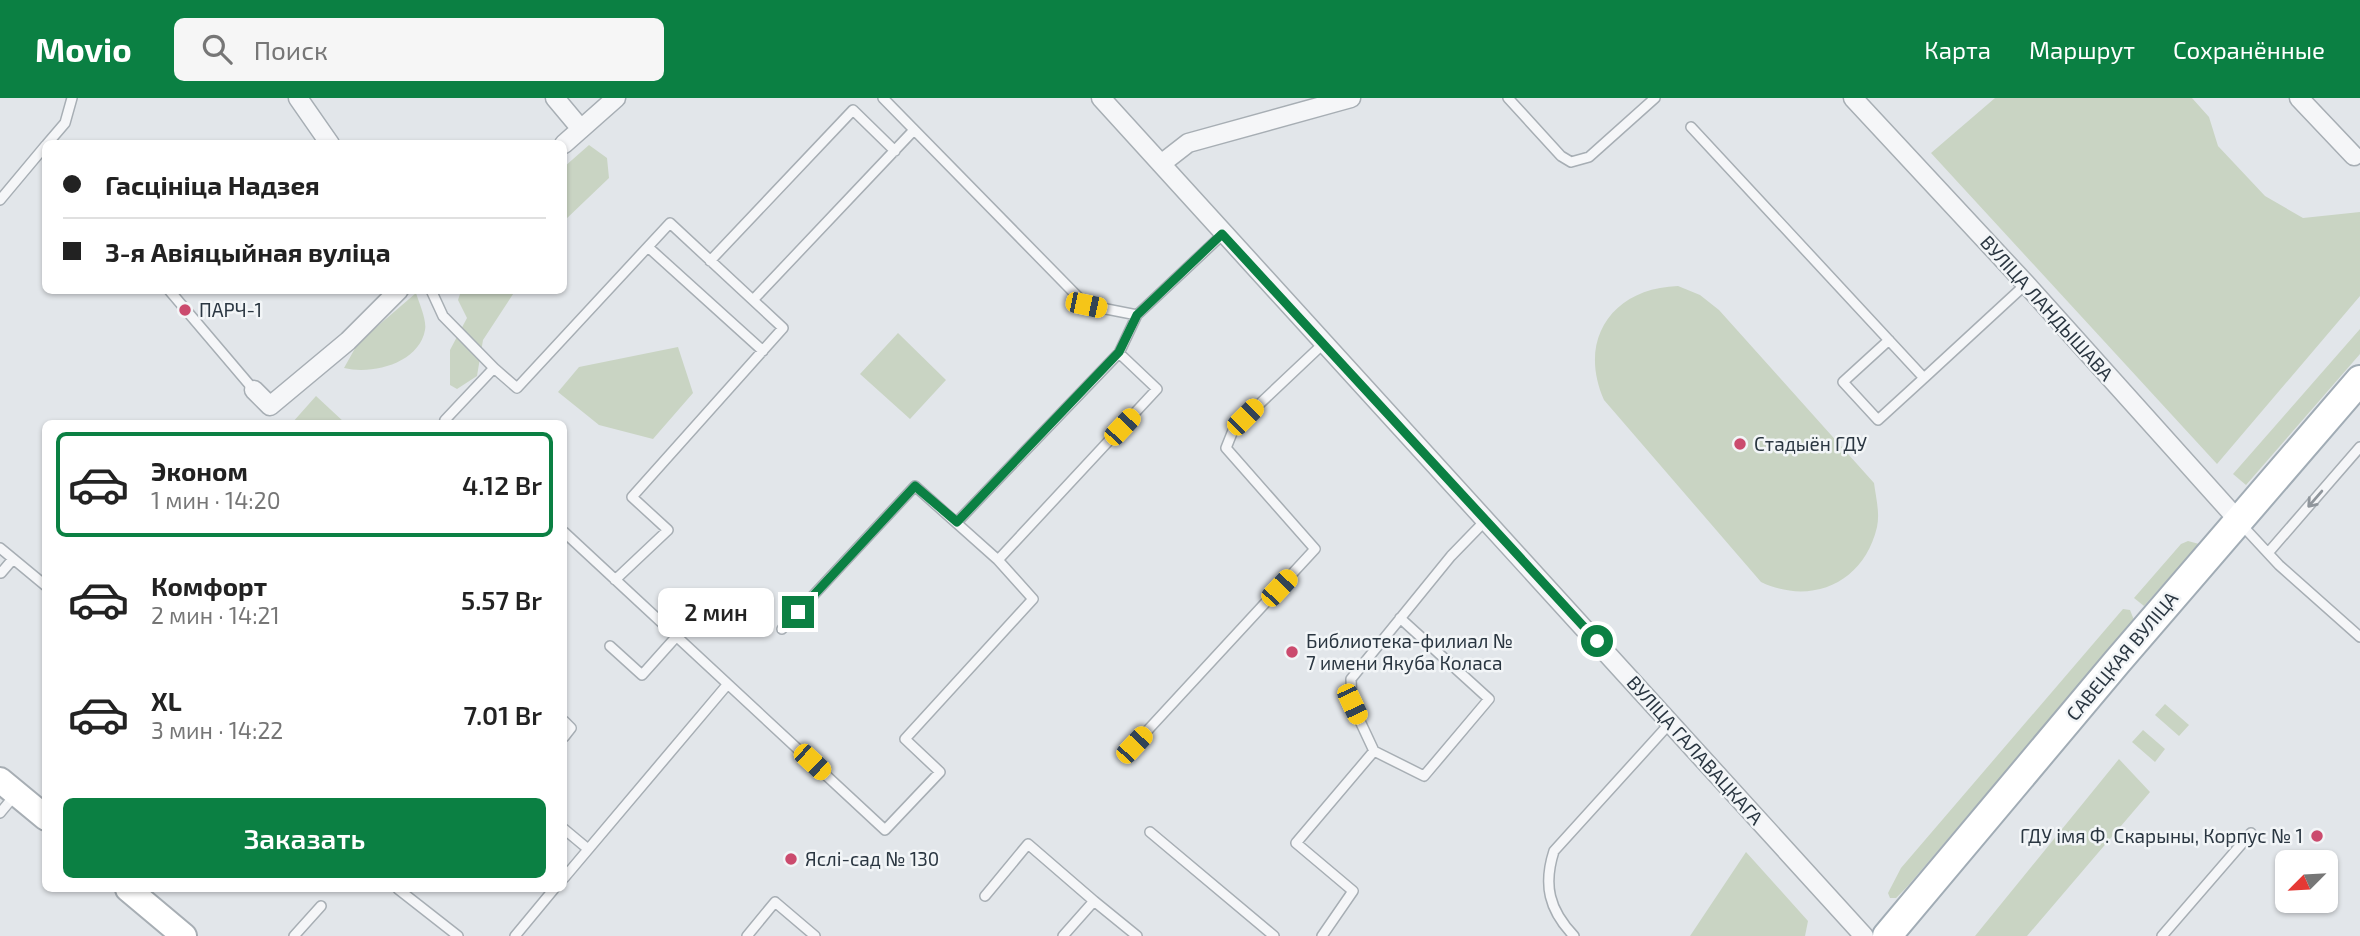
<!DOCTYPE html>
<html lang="ru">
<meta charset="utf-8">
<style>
body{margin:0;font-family:"Exo 2",sans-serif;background:#f6f6f6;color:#222;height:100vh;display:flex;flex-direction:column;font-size:26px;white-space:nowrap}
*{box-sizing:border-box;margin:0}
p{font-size:23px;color:#767676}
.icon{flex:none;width:38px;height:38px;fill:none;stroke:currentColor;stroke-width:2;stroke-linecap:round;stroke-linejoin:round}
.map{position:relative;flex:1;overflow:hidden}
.drawer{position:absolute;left:42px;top:322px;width:525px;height:472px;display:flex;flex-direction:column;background:#fff;border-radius:10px;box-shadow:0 2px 5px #0004}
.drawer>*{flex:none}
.guide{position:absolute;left:42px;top:42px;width:525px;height:154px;border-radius:10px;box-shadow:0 2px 5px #0004;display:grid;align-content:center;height:154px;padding:0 21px;background:#fff}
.needle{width:46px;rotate:246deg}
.controls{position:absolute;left:2275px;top:752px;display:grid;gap:14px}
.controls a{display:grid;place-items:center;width:63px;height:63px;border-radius:10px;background:#fff;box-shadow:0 2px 5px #0004;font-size:35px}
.end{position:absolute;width:32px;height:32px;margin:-16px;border:9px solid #0b8043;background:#fff;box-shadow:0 0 0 4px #fff}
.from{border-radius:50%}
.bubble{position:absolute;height:49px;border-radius:10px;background:#fff;box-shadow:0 2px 5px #0004;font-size:23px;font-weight:600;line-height:49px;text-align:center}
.car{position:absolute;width:21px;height:42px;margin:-21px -10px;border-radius:9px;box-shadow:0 0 5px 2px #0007;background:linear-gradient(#f5c518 24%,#345 0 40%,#f5c518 0 76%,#345 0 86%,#f5c518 0)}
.guide b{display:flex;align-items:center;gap:24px;height:66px;font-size:26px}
.guide b+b{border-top:2px solid #e0e0e0}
.guide i{width:18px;height:18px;background:#222}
ul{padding:12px 0 0;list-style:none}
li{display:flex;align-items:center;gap:21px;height:105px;margin:0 14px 10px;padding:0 7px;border:4px solid transparent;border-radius:10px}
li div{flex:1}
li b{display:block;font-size:26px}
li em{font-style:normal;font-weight:600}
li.selected{border-color:#0b8043}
li>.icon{width:63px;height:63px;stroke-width:1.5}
.action{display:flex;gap:14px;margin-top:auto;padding:14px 21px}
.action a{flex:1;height:80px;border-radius:10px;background:#0b8043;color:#fff;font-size:28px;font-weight:600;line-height:80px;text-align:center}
header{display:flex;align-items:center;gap:42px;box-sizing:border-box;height:98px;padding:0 35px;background:#0b8043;color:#fff}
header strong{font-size:33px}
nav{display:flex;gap:38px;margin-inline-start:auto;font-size:24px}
.search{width:490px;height:63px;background:#f6f6f6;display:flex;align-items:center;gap:18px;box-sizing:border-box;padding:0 24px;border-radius:10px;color:#767676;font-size:26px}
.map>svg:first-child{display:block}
</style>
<header>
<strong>Movio</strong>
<div class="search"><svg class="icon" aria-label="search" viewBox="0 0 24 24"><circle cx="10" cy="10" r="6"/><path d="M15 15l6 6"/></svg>Поиск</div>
<nav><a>Карта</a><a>Маршрут</a><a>Сохранённые</a></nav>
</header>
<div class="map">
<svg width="2360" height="838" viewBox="0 0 2360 838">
<rect width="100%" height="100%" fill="#e2e6ea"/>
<path fill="#c9d4c3" d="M1995,0H2192L2209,19L2218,48L2265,98L2303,120L2360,114V198L2217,366L1931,55Z
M589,47L607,60L609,80L564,123V69Z
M1678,188L1700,197L1719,212L1874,385C1876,400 1880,415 1877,429C1864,485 1811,508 1761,484L1604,302C1577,241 1613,190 1678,188Z
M461,193H515L483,242L477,278L457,291L450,287V252L467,220L458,202Z
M416,195C419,205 427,222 425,232C419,265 373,277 344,270L358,245Z
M2360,231V256L2246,387L2233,376Z
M898,235L946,282L910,321L860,276Z
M678,249L693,295L653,341L599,327L558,294L579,269Z
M316,298L345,325H292Z
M2188,443L2199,446L2144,508L2134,500L2181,446Z
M2123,511L2130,512L2134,522L1907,789L1896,800H1890L1888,795L1901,770Z
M2165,606L2189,627L2179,638L2155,617Z
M2143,632L2165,651L2155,664L2132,644Z
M2119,661L2150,694L2027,838H1975Z
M1746,754L1808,823L1805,838H1690Z"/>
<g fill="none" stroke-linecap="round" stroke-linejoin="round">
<defs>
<path id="lane" d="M883,0L1086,207L1137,217
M1508,0L1561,58L1571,64L1589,59L1655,0
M1691,29L1924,280L2026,186
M47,46L65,25L72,0
M0,102L46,47
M648,149L763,253
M710,163L853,12L895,53
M169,192L254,292
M431,192L443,218L494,270L445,322L448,326
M753,202L914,32
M1889,242L1843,284L1878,322L1924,280
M494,270L517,290L670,125L783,230L632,399L668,432L615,482
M957,424L1119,255L1137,217L1222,137
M2240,425L2279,467L2360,539
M564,434L885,732L940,674L905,641L1033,501L998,462L915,388L782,531
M0,450L46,488
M2268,455L2360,349
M998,462L1157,291L1119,255
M1,475L13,461
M610,548L642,577L676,539
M564,623L571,630L564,639
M1134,647L1315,451L1226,350L1234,330L1323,246
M1374,653L1424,678L1489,601L1400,520
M0,715L15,697
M564,731L588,751
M1150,734L1274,838
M564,780L727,587
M398,791L458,838
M985,798L1028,746L1094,803L1063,838
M1094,803L1137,838
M294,838L321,808
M515,838L554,791
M747,838L775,804L815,838
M1322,838L1353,793L1296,745L1374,653L1352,606L1351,581L1451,458L1485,423
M1574,838C1549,812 1543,787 1554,753L1671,624
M2162,838L2251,735"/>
<path id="street" d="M298,0L330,46
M555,0L581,31
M1101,0L1864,838
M1853,0L2026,186L2238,422
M2299,0L2354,58
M564,46L616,0
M1161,66L1188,45L1351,0
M254,292L270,308L348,243L399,192"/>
<path id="secondary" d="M0,682L46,720
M128,791L184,838"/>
<path id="primary" d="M1887,838L2117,564L2360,282"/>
</defs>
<use href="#lane" stroke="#a7aeb4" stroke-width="12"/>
<use href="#street" stroke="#a7aeb4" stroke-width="21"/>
<use href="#secondary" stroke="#a7aeb4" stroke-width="28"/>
<use href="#primary" stroke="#a1acb5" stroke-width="32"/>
<use href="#lane" stroke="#f5f6f8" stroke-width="9"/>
<use href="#street" stroke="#f5f6f8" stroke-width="18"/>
<use href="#secondary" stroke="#fff" stroke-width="24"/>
<use href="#primary" stroke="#fff" stroke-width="28"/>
</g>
<defs><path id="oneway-shaft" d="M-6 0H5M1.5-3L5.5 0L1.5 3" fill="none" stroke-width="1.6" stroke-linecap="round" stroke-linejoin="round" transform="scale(1.75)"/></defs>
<use stroke="#90969c" href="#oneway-shaft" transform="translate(2315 401) rotate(131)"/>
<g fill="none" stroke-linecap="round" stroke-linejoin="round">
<path stroke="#0b8043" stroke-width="9" d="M798,514L915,388L957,424L1119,254L1137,217L1222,136L1597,543"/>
</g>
<g fill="#cb4b6e" stroke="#f2f5f7" stroke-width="2.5">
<circle cx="185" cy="212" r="7"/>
<circle cx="1740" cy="346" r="7"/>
<circle cx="1292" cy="554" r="7"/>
<circle cx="2317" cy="738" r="7"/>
<circle cx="791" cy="761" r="7"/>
</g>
<g text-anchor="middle" stroke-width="5" stroke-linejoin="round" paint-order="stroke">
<g font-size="19" fill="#2a3641" stroke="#f2f5f7">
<text transform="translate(2047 210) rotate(48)" y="7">ВУЛІЦА ЛАНДЫШАВА</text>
<text transform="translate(2122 558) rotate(-50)" y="7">САВЕЦКАЯ ВУЛІЦА</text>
<text transform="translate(1695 652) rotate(48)" y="7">ВУЛІЦА ГАЛАВАЦКАГА</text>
</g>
<g font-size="19" fill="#2a3641" stroke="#f2f5f7" text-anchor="start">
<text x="199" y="219">ПАРЧ-1</text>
<text x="1754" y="353">Стадыён ГДУ</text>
<text x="1306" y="550">Библиотека-филиал №<tspan x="1306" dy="22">7 имени Якуба Коласа</tspan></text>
<text x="2303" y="745" text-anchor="end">ГДУ імя Ф. Скарыны, Корпус № 1</text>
<text x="805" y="768">Яслі-сад № 130</text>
</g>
</g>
</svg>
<div class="controls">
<a><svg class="needle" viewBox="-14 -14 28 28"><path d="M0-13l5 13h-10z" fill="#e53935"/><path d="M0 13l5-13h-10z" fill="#767676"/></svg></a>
</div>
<i class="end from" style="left:1597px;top:543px"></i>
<i class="end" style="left:798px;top:514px"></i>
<div class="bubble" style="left:658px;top:490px;width:116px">2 мин</div>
<i class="car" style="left:1086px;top:207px;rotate:102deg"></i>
<i class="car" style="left:1245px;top:319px;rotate:45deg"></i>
<i class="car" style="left:1122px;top:329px;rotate:43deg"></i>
<i class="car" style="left:1279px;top:490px;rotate:43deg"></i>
<i class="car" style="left:1352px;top:606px;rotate:155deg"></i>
<i class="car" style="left:1134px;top:647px;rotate:43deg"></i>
<i class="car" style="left:812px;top:664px;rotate:133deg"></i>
<div class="guide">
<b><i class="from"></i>Гасцініца Надзея</b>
<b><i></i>3-я Авіяцыйная вуліца</b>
</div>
<section class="drawer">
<ul>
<li class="selected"><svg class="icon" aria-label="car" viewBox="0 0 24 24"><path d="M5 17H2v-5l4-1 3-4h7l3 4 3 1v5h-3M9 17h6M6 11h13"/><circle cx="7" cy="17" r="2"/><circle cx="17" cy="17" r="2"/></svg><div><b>Эконом</b><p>1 мин · 14:20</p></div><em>4.12 Br</em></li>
<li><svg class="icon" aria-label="car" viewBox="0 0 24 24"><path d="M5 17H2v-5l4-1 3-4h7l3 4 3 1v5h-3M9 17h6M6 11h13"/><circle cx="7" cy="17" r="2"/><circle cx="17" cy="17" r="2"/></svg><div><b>Комфорт</b><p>2 мин · 14:21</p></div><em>5.57 Br</em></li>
<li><svg class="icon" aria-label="car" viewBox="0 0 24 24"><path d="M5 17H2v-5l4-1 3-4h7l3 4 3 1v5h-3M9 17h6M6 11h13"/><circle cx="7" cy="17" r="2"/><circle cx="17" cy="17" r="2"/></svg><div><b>XL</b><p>3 мин · 14:22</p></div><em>7.01 Br</em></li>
</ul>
<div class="action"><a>Заказать</a></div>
</section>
</div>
